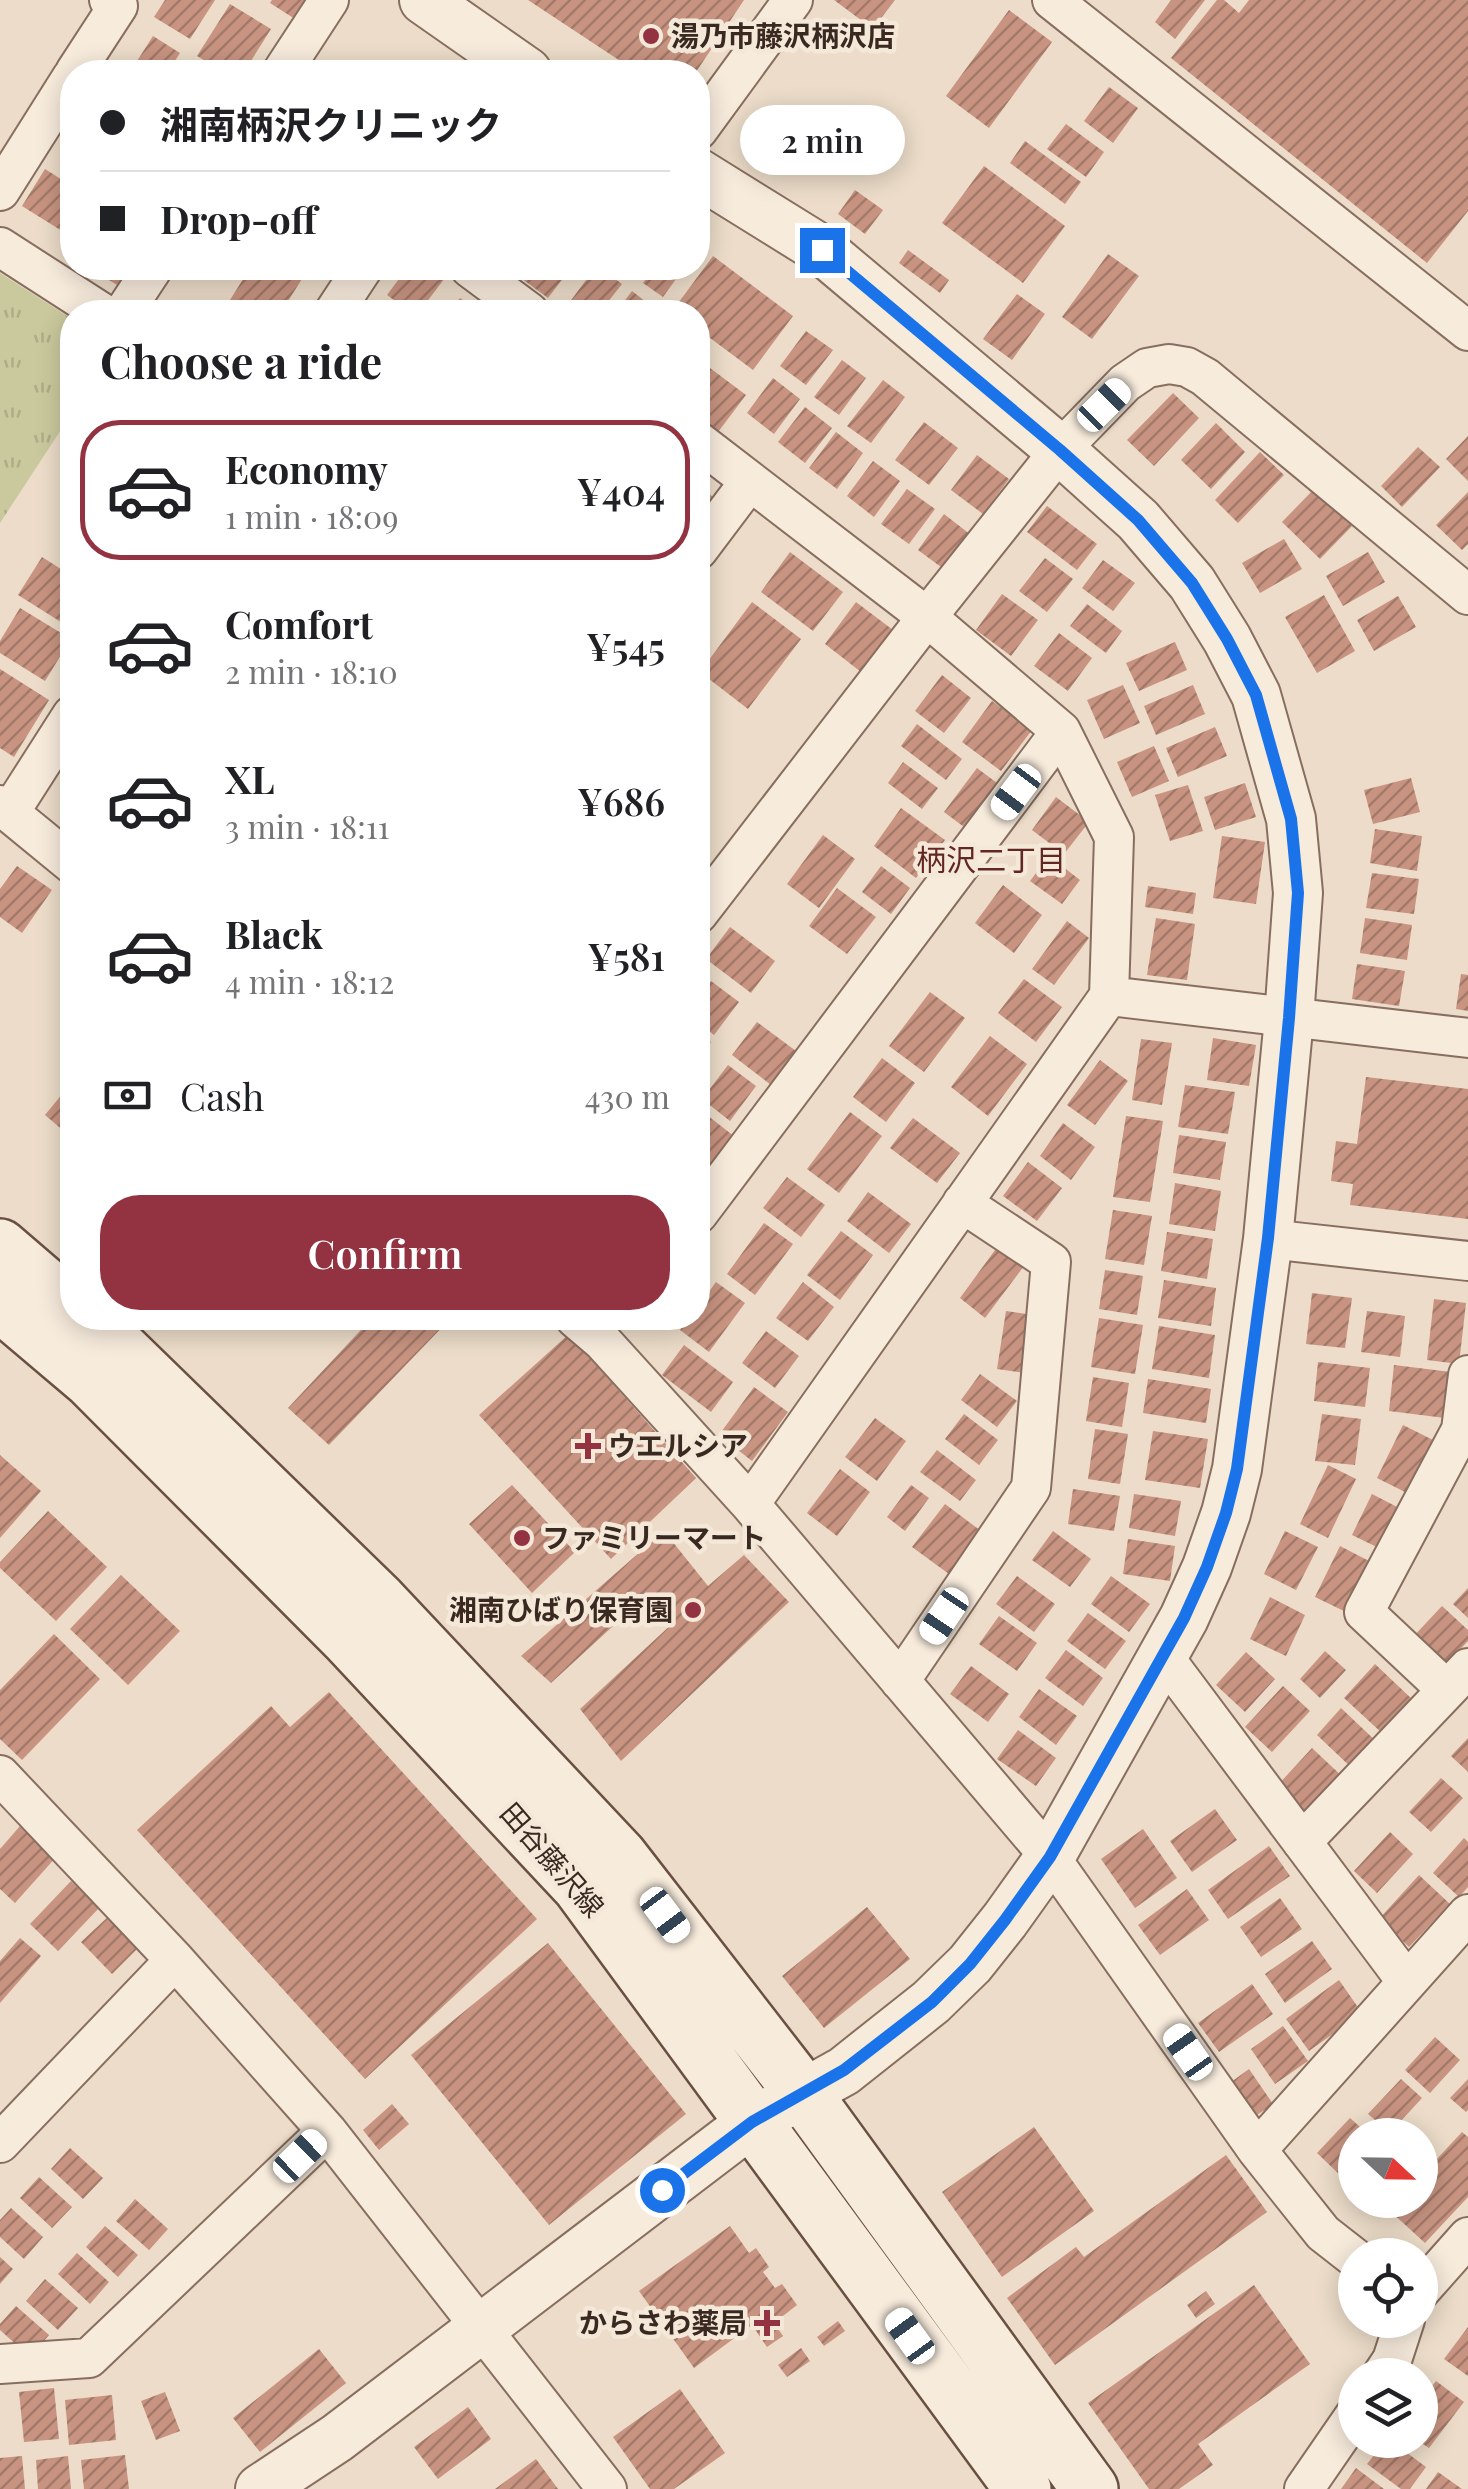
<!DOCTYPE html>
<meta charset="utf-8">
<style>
body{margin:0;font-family:"Playfair Display","Noto Sans JP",serif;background:#f6f6f6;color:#202124;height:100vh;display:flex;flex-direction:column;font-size:38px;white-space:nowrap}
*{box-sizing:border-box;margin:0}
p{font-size:32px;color:#757577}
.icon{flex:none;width:55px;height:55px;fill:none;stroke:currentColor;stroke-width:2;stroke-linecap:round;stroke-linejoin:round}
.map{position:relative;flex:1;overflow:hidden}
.side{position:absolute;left:60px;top:300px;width:650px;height:1030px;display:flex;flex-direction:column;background:#fff;border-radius:40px;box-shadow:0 5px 25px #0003}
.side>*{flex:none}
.top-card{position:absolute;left:60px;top:60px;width:650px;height:220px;border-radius:40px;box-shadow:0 5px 25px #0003;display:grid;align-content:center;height:220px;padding:0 40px;background:#fff}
.needle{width:65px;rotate:112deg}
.buttons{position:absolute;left:1338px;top:2118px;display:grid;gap:20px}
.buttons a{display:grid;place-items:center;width:100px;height:100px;border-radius:50%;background:#fff;box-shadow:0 5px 25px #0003;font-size:50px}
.end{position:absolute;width:45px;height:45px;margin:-22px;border:12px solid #1a73e8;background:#fff;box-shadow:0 0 0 5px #fff}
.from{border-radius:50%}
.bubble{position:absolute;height:70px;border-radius:35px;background:#fff;box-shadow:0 5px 25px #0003;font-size:32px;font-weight:600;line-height:70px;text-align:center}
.car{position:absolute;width:30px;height:60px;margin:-30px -15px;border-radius:12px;box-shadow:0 0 8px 2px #0007;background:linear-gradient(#fff 24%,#345 0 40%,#fff 0 76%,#345 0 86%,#fff 0)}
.top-card b{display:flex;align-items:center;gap:35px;height:95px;font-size:38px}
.top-card b+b{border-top:2px solid #e0e0e0}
.top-card i{width:25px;height:25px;background:#202124}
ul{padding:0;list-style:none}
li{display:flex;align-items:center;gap:30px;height:140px;margin:0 20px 15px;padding:0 20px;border:5px solid transparent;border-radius:40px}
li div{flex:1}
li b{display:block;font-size:38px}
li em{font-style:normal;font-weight:600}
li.selected{border-color:#933241}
li>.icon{width:90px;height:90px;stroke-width:1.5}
h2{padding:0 40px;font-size:45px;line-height:120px}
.pay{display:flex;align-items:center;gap:25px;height:110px;padding:0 40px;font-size:38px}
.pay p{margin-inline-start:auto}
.cta{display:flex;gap:20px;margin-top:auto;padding:20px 40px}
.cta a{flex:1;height:115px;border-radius:40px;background:#933241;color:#fff;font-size:40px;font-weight:600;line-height:115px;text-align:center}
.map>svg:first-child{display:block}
</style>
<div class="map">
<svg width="1468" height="2489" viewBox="0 0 1468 2489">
<defs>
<pattern id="grass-tufts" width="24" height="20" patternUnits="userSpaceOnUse" patternTransform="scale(2.5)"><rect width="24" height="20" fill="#cac99d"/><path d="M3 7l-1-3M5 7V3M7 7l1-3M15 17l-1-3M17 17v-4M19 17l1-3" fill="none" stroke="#aead87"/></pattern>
<pattern id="building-hatch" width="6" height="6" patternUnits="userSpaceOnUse" patternTransform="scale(2.5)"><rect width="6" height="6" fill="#c89481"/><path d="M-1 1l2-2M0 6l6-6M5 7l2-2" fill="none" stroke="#a37969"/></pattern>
</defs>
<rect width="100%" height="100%" fill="#ecdcc9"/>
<path fill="url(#grass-tufts)" d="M0,273L72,319V413L0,523Z"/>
<path fill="url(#building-hatch)" d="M165,0H215L190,39L154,17Z
M272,0H306L295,19L270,3Z
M528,0H744L696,72H637Z
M834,0H895L873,29Z
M1171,0H1205L1175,39L1155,22Z
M1217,0H1224L1239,13L1249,0H1468V211L1427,263L1171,58Z
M230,4L271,29L244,72H224L197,56Z
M1009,10L1052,42L989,128L946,96Z
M153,36L180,53L168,72H130Z
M1109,87L1138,108L1113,143L1084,121Z
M1066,124L1104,152L1086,177L1047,149Z
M1025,141L1081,182L1065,204L1010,163Z
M984,166L1065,226L1023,283L942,223Z
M45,169L72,186V215L62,231L22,206Z
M855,190L883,210L865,234L838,214Z
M908,250L949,280L940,293L899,263Z
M1108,254L1139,276L1092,339L1062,317Z
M713,256L793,316L753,370L698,329V312H676L673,310Z
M90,268H128L117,285Z
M250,268H309L281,312H249L230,300Z
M407,268H432L445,278L419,312H410L387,295Z
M529,268H571L548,298L521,278Z
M595,268H600L622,284L600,312H573L566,307Z
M654,268H684L663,297L643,283Z
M632,291L655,309L653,312H616Z
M1017,294L1045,314L1012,360L983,339Z
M460,298L478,312H449Z
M806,331L833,350L806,385L780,366Z
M698,359L746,395L715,436L698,423Z
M842,360L866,378L839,415L814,397Z
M773,378L800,399L774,434L747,413Z
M883,380L905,397L871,443L847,426Z
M1173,393L1199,418L1154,466L1127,440Z
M805,407L832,428L805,463L778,442Z
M924,422L958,448L929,485L895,460Z
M1216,423L1245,452L1211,489L1181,460Z
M836,432L863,453L837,489L809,468Z
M1468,436V481L1446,459Z
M1418,447L1440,467L1402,507L1381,486Z
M1260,452L1284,475L1238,523L1215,500Z
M977,455L1009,479L983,514L951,490Z
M873,461L900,481L874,517L847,496Z
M698,485L713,497L698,518Z
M907,489L935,509L909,544L881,524Z
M1314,489L1352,526L1320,559L1282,522Z
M1468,492V544L1462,550L1436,525Z
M1047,506L1097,544L1077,570L1027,532Z
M944,514L971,535L945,570L918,550Z
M1284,539L1302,569L1260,593L1242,563Z
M790,552L843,592L813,631L761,592Z
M1368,552L1385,582L1343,606L1326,576Z
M42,557L72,576V629L18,595Z
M1045,558L1073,579L1047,612L1019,591Z
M1103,560L1135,583L1113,611L1082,588Z
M1002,594L1038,620L1011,656L976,630Z
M1324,595L1355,651L1317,673L1285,617Z
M1398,596L1416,627L1374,651L1357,620Z
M752,602L801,639L748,709L700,672Z
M856,602L893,630L861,672L825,644Z
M1087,604L1122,631L1106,653L1070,626Z
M20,608L71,639L45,681L0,653V641Z
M1059,633L1092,658L1068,691L1034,666Z
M1175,642L1187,670L1139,691L1126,663Z
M0,669L49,700L14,757L0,748Z
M942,675L971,698L944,733L915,711Z
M1123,685L1140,723L1104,739L1087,700Z
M1193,685L1205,714L1156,735L1144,706Z
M992,701L1032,730L1001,771L962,742Z
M917,724L962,759L946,780L901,746Z
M1215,727L1227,756L1178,777L1166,748Z
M1154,746L1169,781L1132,797L1117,762Z
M903,762L938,788L922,809L888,783Z
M977,768L1001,786L968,830L944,812Z
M1411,778L1420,812L1373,824L1364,790Z
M1245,783L1256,817L1215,830L1204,797Z
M1188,785L1203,831L1170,841L1155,795Z
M1056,797L1089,822L1064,854L1032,830Z
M901,808L945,840L916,878L874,846Z
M1375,829L1422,836L1417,871L1370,863Z
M823,835L855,859L819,908L787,884Z
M1222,836L1265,842L1256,904L1213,898Z
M1049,856L1080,880L1062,904L1030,881Z
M17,866L52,890L22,933L0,917V889Z
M881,866L910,888L891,914L862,892Z
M1372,873L1419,879L1414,914L1366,908Z
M1003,885L1042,915L1014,953L975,923Z
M1148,886L1196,893L1193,914L1145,907Z
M837,888L876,917L847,954L809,926Z
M1156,918L1195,924L1187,980L1147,975Z
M1365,918L1412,925L1407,960L1360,953Z
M1067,921L1089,938L1054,985L1032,969Z
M730,927L775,961L751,993L706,959Z
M1357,964L1405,971L1399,1006L1352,999Z
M1461,974L1468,975V1011L1456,1009Z
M1024,979L1062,1007L1036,1042L998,1013Z
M711,981L739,1002L714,1035L698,1022V998Z
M930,992L965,1018L924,1072L889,1046Z
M757,1022L796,1051L771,1085L732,1055Z
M698,1033L711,1042L698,1060Z
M990,1036L1027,1064L988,1116L951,1087Z
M1213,1038L1256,1045L1249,1086L1207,1080Z
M1141,1039L1172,1043L1162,1105L1132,1100Z
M882,1058L915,1083L886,1122L853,1097Z
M1100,1060L1128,1081L1095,1125L1067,1105Z
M728,1065L756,1086L730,1121L702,1099Z
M1366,1077L1468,1089V1219L1350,1205L1353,1184L1331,1181L1336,1141L1357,1144Z
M72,1082V1138L45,1115Z
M1185,1085L1235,1092L1228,1134L1178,1127Z
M698,1108L735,1137L709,1171L698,1162Z
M850,1112L882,1136L839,1193L807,1169Z
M1126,1116L1163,1121L1150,1202L1113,1197Z
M913,1118L960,1153L937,1183L890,1148Z
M1063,1123L1095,1147L1071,1180L1040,1156Z
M1179,1135L1226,1142L1220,1180L1173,1173Z
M1028,1162L1062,1188L1037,1221L1003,1196Z
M787,1177L825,1205L801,1237L763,1208Z
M1175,1183L1221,1191L1215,1231L1169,1224Z
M868,1192L911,1224L889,1253L847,1221Z
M1113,1210L1152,1216L1144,1265L1105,1259Z
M764,1223L793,1244L755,1295L727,1274Z
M841,1231L873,1255L840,1300L807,1275Z
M1167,1232L1213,1239L1207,1279L1161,1271Z
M998,1246L1024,1266L985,1318L960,1298Z
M1105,1270L1143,1276L1137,1315L1099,1309Z
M1164,1280L1216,1288L1211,1326L1158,1318Z
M716,1282L745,1303L709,1352L680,1330L689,1318H698V1307Z
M803,1282L834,1307L808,1341L776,1318Z
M1312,1293L1352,1298L1345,1348L1306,1344Z
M1434,1299L1466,1303L1459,1364L1427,1360Z
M1006,1311L1034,1315L1025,1373L997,1369Z
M1367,1311L1405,1316L1400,1357L1361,1352Z
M218,1318H243L233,1330Z
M372,1318H451L329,1445L288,1408Z
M1099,1318L1143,1325L1135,1374L1091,1367Z
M1159,1326L1215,1335L1209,1378L1152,1369Z
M766,1331L799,1356L775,1388L742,1363Z
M569,1334L696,1478L611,1559L479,1415Z
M684,1345L733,1382L711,1412L662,1375Z
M1318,1362L1370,1368L1365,1407L1314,1401Z
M1394,1365L1451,1372L1445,1418L1389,1411Z
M980,1374L1017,1401L997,1427L961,1400Z
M1093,1377L1129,1383L1122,1427L1086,1421Z
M1148,1379L1211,1389L1206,1423L1143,1413Z
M754,1387L788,1412L752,1461L719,1435Z
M964,1414L998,1440L979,1465L945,1439Z
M1322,1414L1361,1419L1355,1465L1315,1461Z
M875,1418L906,1441L877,1481L845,1457Z
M1403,1425L1445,1446L1419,1499L1377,1478Z
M1095,1429L1128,1434L1120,1484L1088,1479Z
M1153,1431L1208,1439L1200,1488L1145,1480Z
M937,1450L976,1480L960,1501L920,1472Z
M0,1455L41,1491L0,1538Z
M1328,1465L1356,1479L1328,1538L1300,1524Z
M840,1469L870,1492L837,1536L807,1513Z
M512,1485L575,1552L532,1593L469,1524Z
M911,1485L929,1498L905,1531L887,1517Z
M1073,1489L1120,1496L1114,1531L1068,1524Z
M1134,1494L1181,1501L1175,1536L1129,1528Z
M1372,1494L1403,1510L1383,1550L1352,1535Z
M945,1504L981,1531L949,1574L912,1547Z
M48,1511L107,1567L56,1621L0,1568V1562Z
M664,1531L708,1586L744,1555L789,1602L621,1761L580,1709L674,1622L648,1594L551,1683L521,1656Z
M1053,1531L1091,1559L1070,1587L1032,1560Z
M1285,1531L1318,1547L1296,1590L1264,1574Z
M1128,1539L1175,1546L1170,1581L1123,1574Z
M1340,1546L1371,1562L1346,1612L1315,1597Z
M121,1575L180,1631L128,1685L70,1629Z
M1017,1576L1055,1604L1034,1632L996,1604Z
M1111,1576L1150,1604L1129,1632L1091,1604Z
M1468,1588V1618L1453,1604Z
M1270,1597L1305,1615L1286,1656L1250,1639Z
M1442,1606L1468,1630V1641L1443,1668L1411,1639Z
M1088,1613L1126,1641L1105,1669L1067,1641Z
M999,1616L1037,1643L1017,1671L979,1644Z
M54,1634L100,1679L22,1760L0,1739V1690Z
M1066,1650L1103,1678L1083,1706L1045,1678Z
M1325,1651L1346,1670L1320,1698L1300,1679Z
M1246,1652L1275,1679L1245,1712L1216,1685Z
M1375,1664L1414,1701L1383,1734L1344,1698Z
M971,1666L1009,1694L988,1722L950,1694Z
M1283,1686L1310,1711L1272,1752L1245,1727Z
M1039,1689L1077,1716L1056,1745L1019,1717Z
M329,1692L537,1919L365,2079L137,1830L271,1706L290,1727Z
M1341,1708L1380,1745L1356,1772L1317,1735Z
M1018,1730L1056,1758L1036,1786L997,1759Z
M1468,1738V1772L1451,1756Z
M1312,1748L1346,1780L1311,1818L1277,1786Z
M1441,1778L1463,1798L1431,1832L1409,1812Z
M1215,1809L1237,1840L1192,1872L1170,1841Z
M21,1825L57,1856L15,1903L0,1889V1849Z
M1143,1829L1177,1878L1135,1908L1101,1859Z
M1390,1832L1413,1854L1377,1893L1354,1871Z
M1464,1838L1468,1842V1887L1459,1897L1433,1873Z
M1269,1846L1290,1876L1228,1919L1208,1890Z
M1419,1875L1450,1904L1409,1947L1379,1919Z
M71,1881L99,1908L58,1951L30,1924Z
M1187,1889L1209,1920L1160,1955L1138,1925Z
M1280,1898L1302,1929L1261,1957L1240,1927Z
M867,1907L910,1959L824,2028L782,1976Z
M110,1915L140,1946L112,1974L81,1942Z
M20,1938L41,1956L0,2003V1961Z
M1312,1941L1332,1969L1285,2003L1265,1974Z
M548,1943L686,2114L549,2225L411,2055Z
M1339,1980L1362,2013L1309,2051L1286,2019Z
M1252,1984L1273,2014L1219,2052L1198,2023Z
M1283,2026L1308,2061L1275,2084L1251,2049Z
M1435,2037L1460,2060L1430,2093L1405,2070Z
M1249,2069L1273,2104L1251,2119L1227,2085Z
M1401,2079L1422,2098L1390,2133L1368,2114Z
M1468,2079V2110L1466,2112L1450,2098Z
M392,2104L409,2124L379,2150L363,2130Z
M1350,2118L1369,2135H1355V2162L1341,2176L1317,2153Z
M1034,2127L1094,2211L1002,2277L942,2192Z
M1462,2132L1468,2137V2197L1425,2243L1389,2210L1399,2200H1420V2177Z
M70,2148L103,2178L83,2199L51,2169Z
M1226,2155L1267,2212L1055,2365L1007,2298L1076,2247L1084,2257Z
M39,2177L72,2207L52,2228L20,2198Z
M135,2199L168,2229L149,2250L116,2221Z
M11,2208L43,2237L24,2259L0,2237V2220Z
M105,2226L138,2255L118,2277L86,2247Z
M730,2226L749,2253L756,2248L769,2267L763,2272L775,2288L782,2284L797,2305L774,2323L783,2336L767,2347L752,2325L694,2368L639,2291Z
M77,2253L109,2282L90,2304L58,2274Z
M0,2257L13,2269L0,2284Z
M45,2279L78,2308L58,2330L26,2301Z
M1254,2285L1310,2364L1198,2444L1213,2465L1179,2489H1149L1088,2403Z
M1206,2291L1215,2304L1196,2318L1187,2305Z
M16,2306L49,2335L30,2357L0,2330V2324Z
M838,2321L845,2331L824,2346L817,2337Z
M1468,2327V2376L1444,2359Z
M801,2348L810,2361L787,2377L778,2365Z
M319,2349L346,2383L260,2452L233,2418Z
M1436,2381L1464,2402L1429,2448L1420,2442V2401Z
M54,2388L59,2439L24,2442L19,2392Z
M680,2389L725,2453L674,2489H650L613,2437Z
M165,2392L180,2431L156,2440L141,2401Z
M112,2395L116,2440L69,2445L65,2400Z
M468,2407L491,2439L438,2479L414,2447Z
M1386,2440H1390L1426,2467L1410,2489H1401L1367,2464Z
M125,2455L129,2489H84L81,2460Z
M22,2456L25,2489H0V2458Z
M68,2456L71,2489H38L36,2460Z
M536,2459L558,2489H495Z
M1356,2468L1384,2489H1341Z
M1438,2472L1462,2489H1426Z"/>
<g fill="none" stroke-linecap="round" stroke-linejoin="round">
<defs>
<path id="minor" d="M1052,0L1468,331
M75,72L118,6L109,0
M282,72L329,0
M698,130L793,0
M0,191L72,77
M0,247L101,312
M470,268L529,312
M124,312L153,268
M334,312L363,268
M698,441L927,617L1061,731L1114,837L1109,996L750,1504
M698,550L750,481
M0,805L72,864
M10,812L72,715
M698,914L927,617L1060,450L1125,383L1147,368L1169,364L1187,367L1205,377L1468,595
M1109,996L1468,1038
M698,1214L1061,731
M1268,1239L1468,1261
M575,1318L602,1341L750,1504L1050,1857L1257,2150L1323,2233L1355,2258
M1163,1656L1407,1982
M900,1681L1031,1488L1051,1262L962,1203
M1447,1690L1364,1612L1461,1430L1468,1375
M0,1775L175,1960L327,2131L607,2489
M1302,1842L1468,1668
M0,2143L175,1960
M1257,2150L1468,1914
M1420,2291L1468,2237
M0,2364L89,2358L327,2131
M1382,2375L1392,2360L1405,2320
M1304,2489L1355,2415"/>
<path id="tertiary" d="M424,0L527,72
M260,2489L337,2438L752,2122L844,2071L931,2002L970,1964L1005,1920L1050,1857L1184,1618L1207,1567L1226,1513L1237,1469L1268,1239L1289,1018L1298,893L1291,819L1256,695L1227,639L1192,583L1138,520L1060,450L822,250L698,173"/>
<path id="secondary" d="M0,1247L72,1309
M0,1303L91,1380L347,1637L580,1886L1023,2489
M83,1318L119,1348L379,1601L619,1856L802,2092L1090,2489"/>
</defs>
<use href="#minor" stroke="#886e5f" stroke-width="42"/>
<use href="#tertiary" stroke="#886e5f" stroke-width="52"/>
<use href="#secondary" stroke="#6a5042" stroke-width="60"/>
<use href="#minor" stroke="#f7ebdc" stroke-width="38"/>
<use href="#tertiary" stroke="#f7ebdc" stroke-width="48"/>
<use href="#secondary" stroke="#f7ebdc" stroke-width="55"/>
</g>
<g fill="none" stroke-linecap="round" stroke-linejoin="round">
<path stroke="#1a73e8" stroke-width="12" d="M662,2190L752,2122L844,2070L932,2002L970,1964L1005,1920L1050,1857L1184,1618L1207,1567L1226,1513L1237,1469L1268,1238L1289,1018L1298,893L1291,819L1256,695L1227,639L1192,583L1138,520L1060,450L822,250"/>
</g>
<g fill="#933241" stroke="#f4e8d8" stroke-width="4">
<circle cx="651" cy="36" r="10"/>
<path d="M583 1431h10v10h10v10h-10v10h-10v-10h-10v-10h10z"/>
<circle cx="522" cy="1538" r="10"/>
<circle cx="693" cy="1610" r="10"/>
<path d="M762 2308h10v10h10v10h-10v10h-10v-10h-10v-10h10z"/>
</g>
<g text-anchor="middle" stroke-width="9" stroke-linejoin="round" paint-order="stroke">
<g font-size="28" font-weight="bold" fill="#392921" stroke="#f4e8d8" text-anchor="start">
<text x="671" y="46">湯乃市藤沢柄沢店</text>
<text x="608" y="1456">ウエルシア</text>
<text x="542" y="1548">ファミリーマート</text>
<text x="673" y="1620" text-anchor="end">湘南ひばり保育園</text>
<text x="747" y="2333" text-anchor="end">からさわ薬局</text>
</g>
<g font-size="28" fill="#392921" stroke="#f4e8d8">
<text transform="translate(552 1860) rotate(49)" y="10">田谷藤沢線</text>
</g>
<g font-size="30" fill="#632723" stroke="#f4e8d8">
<text x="991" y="871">柄沢二丁目</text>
</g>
</g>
</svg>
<div class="buttons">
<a><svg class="needle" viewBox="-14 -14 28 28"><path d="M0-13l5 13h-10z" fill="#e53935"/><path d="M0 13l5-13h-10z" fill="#757577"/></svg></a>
<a><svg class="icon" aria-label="locate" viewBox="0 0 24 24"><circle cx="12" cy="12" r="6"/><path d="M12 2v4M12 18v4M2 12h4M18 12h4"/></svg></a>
<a><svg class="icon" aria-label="layers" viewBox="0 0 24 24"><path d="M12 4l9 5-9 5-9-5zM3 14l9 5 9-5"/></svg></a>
</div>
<i class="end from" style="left:662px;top:2190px"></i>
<i class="end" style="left:822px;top:250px"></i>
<div class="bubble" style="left:740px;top:105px;width:165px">2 min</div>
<i class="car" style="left:1104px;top:405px;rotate:45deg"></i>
<i class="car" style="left:1016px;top:792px;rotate:217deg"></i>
<i class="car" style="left:944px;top:1616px;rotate:214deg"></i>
<i class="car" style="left:665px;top:1915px;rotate:143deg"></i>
<i class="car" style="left:1188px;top:2052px;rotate:325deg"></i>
<i class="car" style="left:300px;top:2156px;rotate:46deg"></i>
<i class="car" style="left:910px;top:2336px;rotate:324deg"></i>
<div class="top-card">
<b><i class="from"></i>湘南柄沢クリニック</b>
<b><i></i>Drop-off</b>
</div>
<section class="side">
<h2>Choose a ride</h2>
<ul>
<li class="selected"><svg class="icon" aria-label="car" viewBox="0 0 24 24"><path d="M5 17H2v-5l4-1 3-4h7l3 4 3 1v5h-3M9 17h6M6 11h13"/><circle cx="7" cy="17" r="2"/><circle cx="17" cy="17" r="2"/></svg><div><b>Economy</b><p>1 min · 18:09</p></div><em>¥404</em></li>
<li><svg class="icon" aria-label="car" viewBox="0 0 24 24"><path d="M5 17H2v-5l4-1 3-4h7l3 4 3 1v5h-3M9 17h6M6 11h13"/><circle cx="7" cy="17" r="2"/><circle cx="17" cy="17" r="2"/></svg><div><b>Comfort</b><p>2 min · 18:10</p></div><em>¥545</em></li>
<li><svg class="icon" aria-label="car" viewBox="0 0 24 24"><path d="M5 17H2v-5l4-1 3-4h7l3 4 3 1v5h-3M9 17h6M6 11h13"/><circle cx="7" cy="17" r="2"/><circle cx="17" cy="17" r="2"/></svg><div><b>XL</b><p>3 min · 18:11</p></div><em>¥686</em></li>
<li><svg class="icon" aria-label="car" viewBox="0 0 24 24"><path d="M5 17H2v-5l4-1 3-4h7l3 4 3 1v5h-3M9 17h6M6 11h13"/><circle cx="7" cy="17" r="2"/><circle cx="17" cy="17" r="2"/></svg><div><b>Black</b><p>4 min · 18:12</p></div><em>¥581</em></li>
</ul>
<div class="pay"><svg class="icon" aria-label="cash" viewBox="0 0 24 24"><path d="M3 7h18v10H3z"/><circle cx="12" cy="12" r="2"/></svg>Cash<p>430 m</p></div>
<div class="cta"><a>Confirm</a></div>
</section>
</div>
